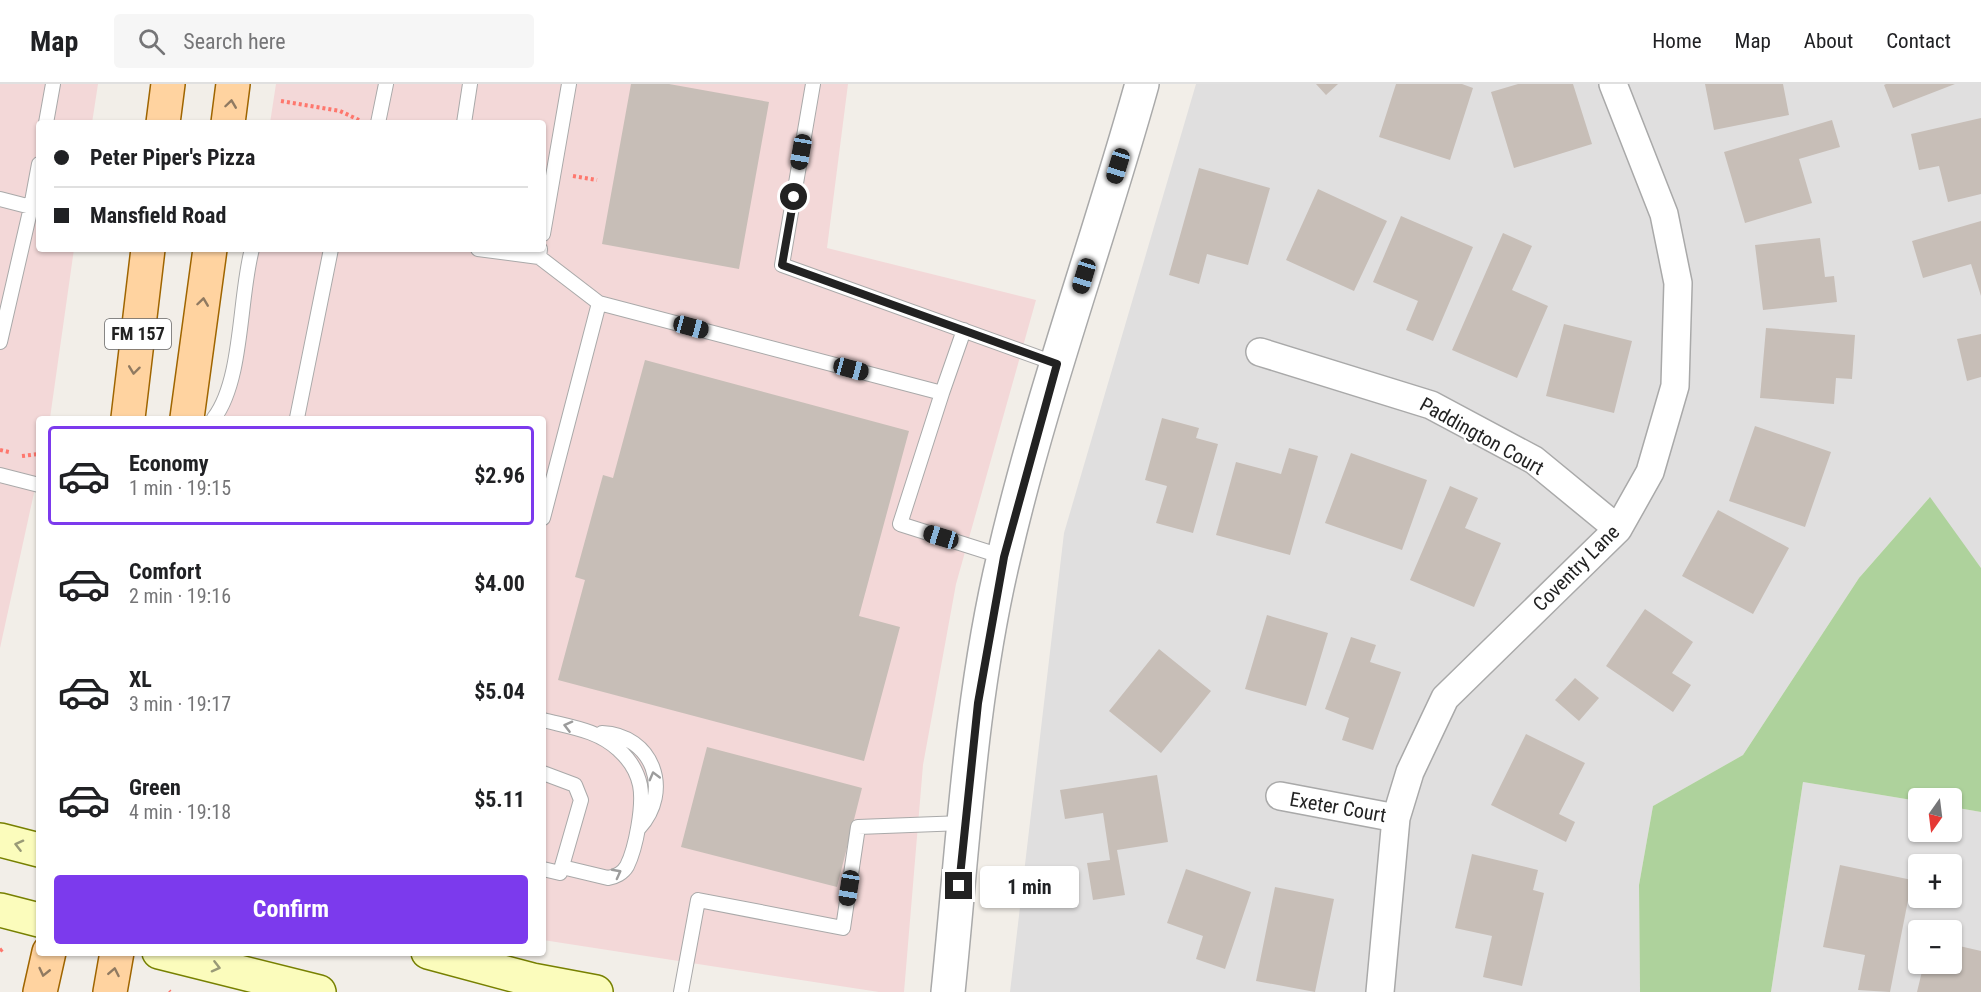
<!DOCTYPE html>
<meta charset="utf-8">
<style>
body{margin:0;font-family:"Roboto Condensed",sans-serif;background:#f6f6f6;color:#202124;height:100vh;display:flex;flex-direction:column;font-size:22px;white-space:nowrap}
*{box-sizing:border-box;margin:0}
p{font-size:20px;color:#757577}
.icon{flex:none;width:33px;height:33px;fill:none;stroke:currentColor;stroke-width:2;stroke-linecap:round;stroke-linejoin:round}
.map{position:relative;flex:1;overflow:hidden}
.details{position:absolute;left:36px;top:332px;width:510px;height:540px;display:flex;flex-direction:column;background:#fff;border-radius:6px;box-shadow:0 2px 4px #0004}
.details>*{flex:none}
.banner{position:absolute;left:36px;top:36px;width:510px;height:132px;border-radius:6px;box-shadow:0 2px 4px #0004;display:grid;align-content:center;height:132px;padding:0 18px;background:#fff}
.needle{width:39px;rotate:194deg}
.tools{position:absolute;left:1908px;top:704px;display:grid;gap:12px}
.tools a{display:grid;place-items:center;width:54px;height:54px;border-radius:6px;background:#fff;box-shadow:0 2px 4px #0004;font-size:30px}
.end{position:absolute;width:27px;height:27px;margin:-14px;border:8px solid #222;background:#fff;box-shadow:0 0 0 3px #fff}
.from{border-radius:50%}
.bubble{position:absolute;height:42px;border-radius:6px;background:#fff;box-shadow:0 2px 4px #0004;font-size:20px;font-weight:700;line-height:42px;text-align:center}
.car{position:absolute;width:18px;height:36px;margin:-18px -9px;border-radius:8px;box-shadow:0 0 4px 2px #0007;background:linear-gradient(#222 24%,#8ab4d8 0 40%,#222 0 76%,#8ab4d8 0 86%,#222 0)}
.banner b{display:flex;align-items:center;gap:21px;height:57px;font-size:22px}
.banner b+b{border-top:2px solid #e0e0e0}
.banner i{width:15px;height:15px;background:#202124}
ul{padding:10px 0 0;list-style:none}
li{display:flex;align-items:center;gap:18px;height:99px;margin:0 12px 9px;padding:0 6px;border:3px solid transparent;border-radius:6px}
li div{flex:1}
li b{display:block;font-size:22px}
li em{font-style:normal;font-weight:700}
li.current{border-color:#7c3aed}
li>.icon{width:54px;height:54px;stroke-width:1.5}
.action{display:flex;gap:12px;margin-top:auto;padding:12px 18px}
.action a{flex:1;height:69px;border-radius:6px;background:#7c3aed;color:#fff;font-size:24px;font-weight:700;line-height:69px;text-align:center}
header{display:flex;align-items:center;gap:36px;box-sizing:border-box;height:84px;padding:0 30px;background:#fff;border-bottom:2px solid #e0e0e0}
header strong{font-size:28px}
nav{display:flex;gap:33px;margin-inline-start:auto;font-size:21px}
.search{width:420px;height:54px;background:#f6f6f6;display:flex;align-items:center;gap:15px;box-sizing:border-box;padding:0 21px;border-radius:6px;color:#757577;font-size:22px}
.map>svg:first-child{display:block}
</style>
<header>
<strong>Map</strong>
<div class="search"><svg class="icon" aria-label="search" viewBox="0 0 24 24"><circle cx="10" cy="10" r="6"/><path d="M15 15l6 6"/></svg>Search here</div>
<nav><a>Home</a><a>Map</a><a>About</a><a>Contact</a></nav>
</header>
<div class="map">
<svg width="1981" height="908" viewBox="0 0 1981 908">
<rect width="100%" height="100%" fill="#f2eee8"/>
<path fill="#e0dfdf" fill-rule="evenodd" d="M1196,0H1981V484L1929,414L1859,494L1743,671L1653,722L1639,801L1640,908H1010L1064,449Z
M1803,698L1918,717V747H1952V723L1981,728V908H1771ZM1918,780H1952V813H1918ZM1918,846H1952V879H1918Z"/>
<path fill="#f3d8d8" d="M0,0H98L92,39H39V165H74L50,334H39V386L0,564Z
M276,0H848L827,164L1036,216L956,500L923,681L904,908H879L543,856V334H225L251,165H543V39H270Z"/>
<path fill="#aed29c" d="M1930,413L1981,484V728L1952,723V714H1918V717L1803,698L1771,908H1640L1639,801L1653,722L1743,671L1859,494Z"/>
<path fill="#c7beb7" d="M631,0H669L769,18L739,185L602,160Z
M1316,0H1338L1326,11Z
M1396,0H1462L1473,4L1450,76L1379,53Z
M1518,0H1573L1592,60L1514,84L1491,8Z
M1705,0H1783L1789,31L1714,46Z
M1955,0L1893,24L1884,1L1886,0Z
M1981,34V110L1948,118L1939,82L1919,86L1911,50Z
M1832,36L1840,63L1799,75L1812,119L1745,139L1724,68Z
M1199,84L1270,104L1248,181L1207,170L1199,200L1169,191Z
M1318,105L1387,137L1354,207L1286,176Z
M1401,132L1473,163L1433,257L1406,246L1418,217L1373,198Z
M1981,137V212L1971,180L1923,194L1912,157Z
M1503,149L1532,162L1512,206L1548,222L1517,294L1452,266Z
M1820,154L1825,193L1834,192L1837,218L1763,226L1755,161Z
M1564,240L1632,257L1614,329L1546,312Z
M1766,244L1855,251L1852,295L1836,294L1834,320L1760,314Z
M1981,250V293L1967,297L1957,255Z
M645,276L909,347L859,532L900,543L864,677L558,596L585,496L575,493L603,391L613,394Z
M1162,334L1199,344L1196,354L1218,360L1193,449L1156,439L1167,402L1145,396Z
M1755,342L1831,368L1805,443L1729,417Z
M1289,364L1318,372L1290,471L1216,451L1236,378L1281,390Z
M1351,369L1427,396L1402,466L1325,439Z
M1450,402L1478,414L1465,444L1501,459L1474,523L1410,496Z
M1718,426L1789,464L1753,530L1682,492Z
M1645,525L1693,558L1672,589L1691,601L1673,628L1606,582Z
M1267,531L1328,549L1306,622L1245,605Z
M1351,553L1376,561L1370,578L1401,588L1373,666L1342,656L1349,634L1325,625Z
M1159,565L1211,607L1161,669L1109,627Z
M1575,594L1599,614L1579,637L1555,616Z
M1526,650L1585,679L1559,730L1575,738L1566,758L1491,721Z
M707,663L862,704L837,803L681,763Z
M1157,691L1168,758L1117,766L1125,811L1093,816L1087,779L1110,776L1103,729L1065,735L1060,706Z
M1472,770L1538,786L1533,806L1544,809L1522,902L1483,893L1492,852L1455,844Z
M1840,781L1912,796L1890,908L1858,906L1865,871L1823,863Z
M1186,785L1251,808L1225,885L1196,875L1203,852L1167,839Z
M1275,803L1334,815L1315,908L1256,897Z
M1952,847L1957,849L1955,861L1981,867V908H1917L1924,879H1952Z"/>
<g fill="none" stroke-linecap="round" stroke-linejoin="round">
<defs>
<path id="service" d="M813,0L782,181L1057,280
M46,39L53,0
M378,39L386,0
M464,39L470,0
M0,115L31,123L39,80
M543,150L569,0
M478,165L539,173L540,165
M539,173L599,219L543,434
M599,219L942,309L964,246
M0,258L31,123
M942,309L900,440L1004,473
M214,334C243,296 239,213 252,165
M297,334L331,165
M0,391L39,401
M543,636C570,643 598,646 619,666C630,676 637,687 640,701C644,721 636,764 627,782C623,789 615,793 608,794L562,783
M602,649C653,651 673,707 639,744
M543,689L575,701L581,716L560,789L543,785
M681,908L698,816L843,844L858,743L963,739"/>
<path id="minor" d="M1260,268L1431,321L1534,376L1618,445
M1280,712L1396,734
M1380,908L1396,734L1410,688L1445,614L1618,445L1650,388L1675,302L1678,199L1664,130L1613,0"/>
<path id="tertiary" d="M948,908C963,763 970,614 1004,472C1041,312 1098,158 1142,0"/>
<path id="secondary" d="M0,756L39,766
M0,826L39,836
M159,868L319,908
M428,868L532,896L596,908"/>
<path id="primary" d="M163,39L168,0
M228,39L233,0
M128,334L148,165
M187,334L210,165
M40,908L49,868
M110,908L117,868"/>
</defs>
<use href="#service" stroke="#a9a9a9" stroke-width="16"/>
<use href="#minor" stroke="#a9a9a9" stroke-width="30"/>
<use href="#tertiary" stroke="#a9a9a9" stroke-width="36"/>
<use href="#secondary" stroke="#778001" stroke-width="36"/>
<use href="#primary" stroke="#9f6500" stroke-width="36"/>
<path stroke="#fe776d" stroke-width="4" stroke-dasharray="3 3" stroke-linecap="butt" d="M281,17L340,27L359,36
M573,92L597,96
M0,366L9,368
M22,372L39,370
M37,723L39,724
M0,867L4,864
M169,907L170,908"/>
<use href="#service" stroke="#fff" stroke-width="14"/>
<use href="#minor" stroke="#fff" stroke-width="27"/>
<use href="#tertiary" stroke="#fff" stroke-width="33"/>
<use href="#secondary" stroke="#fbfcbc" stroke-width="33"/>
<use href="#primary" stroke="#ffd3a0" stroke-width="33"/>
</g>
<defs><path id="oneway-chevron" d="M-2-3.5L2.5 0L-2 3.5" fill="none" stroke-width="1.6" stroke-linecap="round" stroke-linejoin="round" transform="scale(1.5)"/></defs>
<g stroke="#907a61">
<use href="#oneway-chevron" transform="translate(231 20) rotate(-82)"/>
<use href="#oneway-chevron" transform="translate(203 218) rotate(-82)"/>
<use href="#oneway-chevron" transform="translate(134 286) rotate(97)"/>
<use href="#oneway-chevron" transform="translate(44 888) rotate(103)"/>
<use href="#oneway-chevron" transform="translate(114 888) rotate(-79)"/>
</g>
<g stroke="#9c9c9c">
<use href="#oneway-chevron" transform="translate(568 642) rotate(-166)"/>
<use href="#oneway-chevron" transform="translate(654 692) rotate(-105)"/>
<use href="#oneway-chevron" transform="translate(617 789) rotate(-28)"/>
</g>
<g stroke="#999a77">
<use href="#oneway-chevron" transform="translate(19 761) rotate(-166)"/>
<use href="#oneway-chevron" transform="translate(216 883) rotate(14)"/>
</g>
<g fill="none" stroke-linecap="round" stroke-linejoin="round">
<path stroke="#222" stroke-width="8" d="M794,113L782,181L1057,280L1004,473L978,619L959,802"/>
</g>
<g text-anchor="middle" stroke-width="4.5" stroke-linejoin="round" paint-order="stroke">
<rect fill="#fff" stroke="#646464" stroke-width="1.5" x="105" y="235" width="66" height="30" rx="4.5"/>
<g font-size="18" font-weight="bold" fill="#222">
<text x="138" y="256">FM 157</text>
</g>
<g font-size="20" fill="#222" stroke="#fff">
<text transform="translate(1482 352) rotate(29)" y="7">Paddington Court</text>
<text transform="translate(1576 484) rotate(-45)" y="7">Coventry Lane</text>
<text transform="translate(1338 723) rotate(10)" y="7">Exeter Court</text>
</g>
</g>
</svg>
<div class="tools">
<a><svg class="needle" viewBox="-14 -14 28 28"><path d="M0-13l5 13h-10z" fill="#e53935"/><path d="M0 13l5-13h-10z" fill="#757577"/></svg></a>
<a>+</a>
<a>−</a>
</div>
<i class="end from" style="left:794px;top:113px"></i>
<i class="end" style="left:959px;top:802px"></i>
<div class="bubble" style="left:980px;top:782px;width:99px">1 min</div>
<i class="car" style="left:801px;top:68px;rotate:190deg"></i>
<i class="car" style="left:1118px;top:82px;rotate:197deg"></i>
<i class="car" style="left:1084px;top:192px;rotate:197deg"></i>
<i class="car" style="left:691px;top:243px;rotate:105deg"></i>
<i class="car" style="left:851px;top:285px;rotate:105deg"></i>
<i class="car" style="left:941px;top:453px;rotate:287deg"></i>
<i class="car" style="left:849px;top:804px;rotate:189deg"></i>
<div class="banner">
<b><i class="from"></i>Peter Piper's Pizza</b>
<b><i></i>Mansfield Road</b>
</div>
<section class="details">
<ul>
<li class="current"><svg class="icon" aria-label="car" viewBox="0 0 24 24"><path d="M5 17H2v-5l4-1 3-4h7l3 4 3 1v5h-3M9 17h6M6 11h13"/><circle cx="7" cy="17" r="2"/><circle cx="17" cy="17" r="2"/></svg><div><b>Economy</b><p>1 min · 19:15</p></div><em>$2.96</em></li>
<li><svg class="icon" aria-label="car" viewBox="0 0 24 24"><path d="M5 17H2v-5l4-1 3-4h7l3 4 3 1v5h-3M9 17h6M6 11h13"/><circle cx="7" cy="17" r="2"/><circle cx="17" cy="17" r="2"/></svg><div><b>Comfort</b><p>2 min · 19:16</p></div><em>$4.00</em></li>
<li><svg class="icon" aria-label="car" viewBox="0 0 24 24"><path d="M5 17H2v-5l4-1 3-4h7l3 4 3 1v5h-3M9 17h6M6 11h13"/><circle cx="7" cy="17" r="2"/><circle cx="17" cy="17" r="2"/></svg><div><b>XL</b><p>3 min · 19:17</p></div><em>$5.04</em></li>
<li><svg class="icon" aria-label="car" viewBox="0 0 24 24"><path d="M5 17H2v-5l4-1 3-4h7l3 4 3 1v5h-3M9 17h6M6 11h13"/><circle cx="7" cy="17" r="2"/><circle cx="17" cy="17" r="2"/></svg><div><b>Green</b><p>4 min · 19:18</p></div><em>$5.11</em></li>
</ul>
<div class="action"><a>Confirm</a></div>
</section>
</div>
